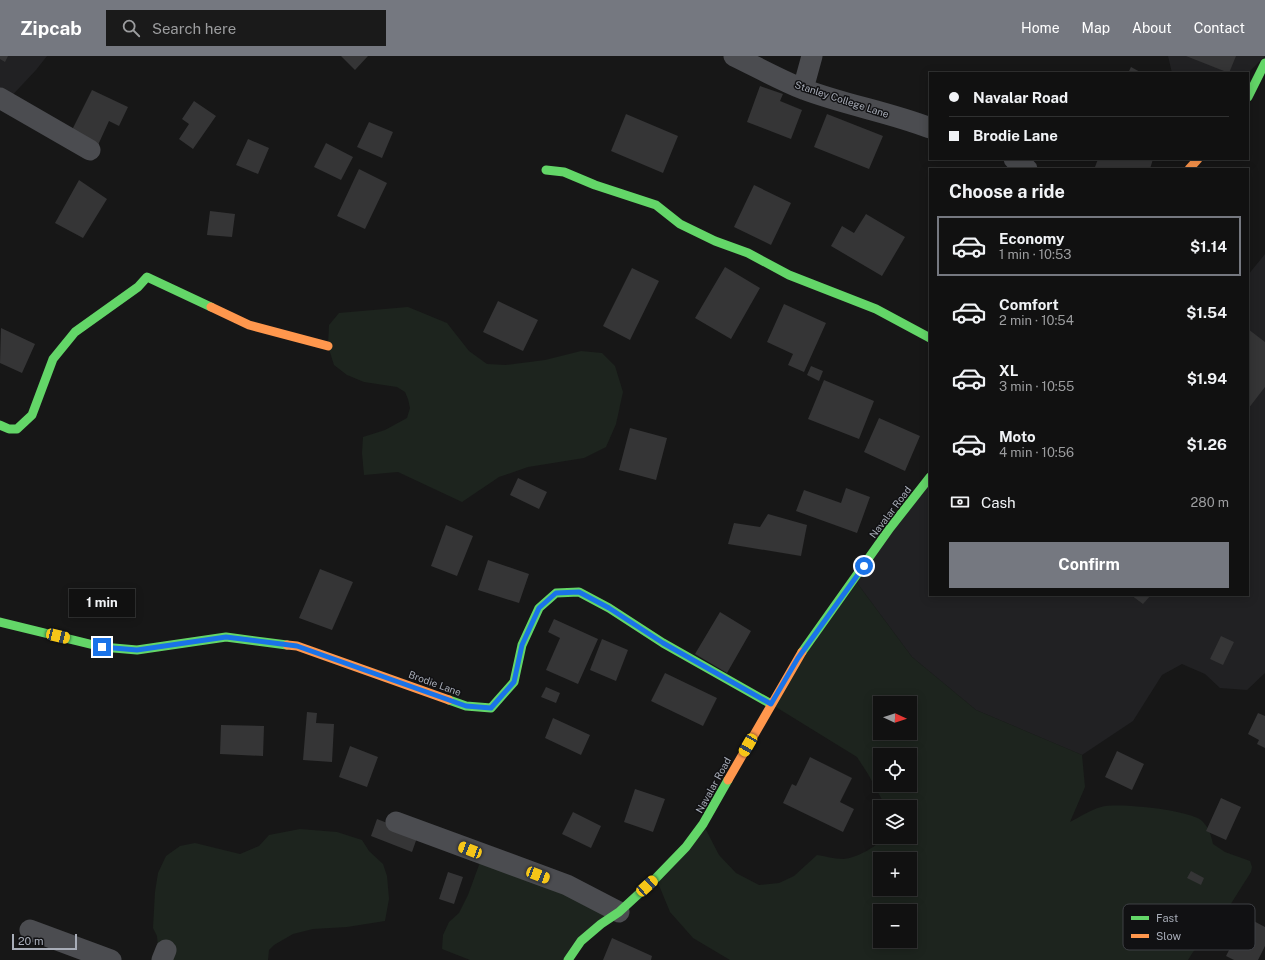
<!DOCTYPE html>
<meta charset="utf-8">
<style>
body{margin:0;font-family:"Public Sans",sans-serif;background:#1a1a1a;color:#f1f3f6;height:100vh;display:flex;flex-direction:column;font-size:15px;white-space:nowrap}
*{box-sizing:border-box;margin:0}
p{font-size:13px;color:#9c9d9f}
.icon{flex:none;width:22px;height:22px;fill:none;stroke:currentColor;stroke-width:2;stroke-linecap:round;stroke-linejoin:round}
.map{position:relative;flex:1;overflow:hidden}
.sheet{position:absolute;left:929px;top:112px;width:320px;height:428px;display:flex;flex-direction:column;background:#111;border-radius:0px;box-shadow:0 2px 10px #0003,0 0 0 1px #303131}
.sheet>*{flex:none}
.banner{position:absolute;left:929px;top:16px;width:320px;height:88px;border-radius:0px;box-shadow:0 2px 10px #0003,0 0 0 1px #303131;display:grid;align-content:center;height:88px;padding:0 20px;background:#111}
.needle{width:26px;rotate:93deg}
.fabs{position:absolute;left:873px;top:640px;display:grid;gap:8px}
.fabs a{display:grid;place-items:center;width:44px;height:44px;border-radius:0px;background:#111;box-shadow:0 2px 10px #0003,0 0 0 1px #303131;font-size:20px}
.scale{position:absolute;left:12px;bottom:10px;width:65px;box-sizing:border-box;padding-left:4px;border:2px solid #a8adb8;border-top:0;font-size:11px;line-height:14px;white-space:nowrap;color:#a8adb8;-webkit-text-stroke:3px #111113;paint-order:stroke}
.end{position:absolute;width:18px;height:18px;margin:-9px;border:5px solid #1a73e8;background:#fff;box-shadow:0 0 0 2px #fff}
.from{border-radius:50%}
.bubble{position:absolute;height:28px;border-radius:0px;background:#111;box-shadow:0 2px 10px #0003,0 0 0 1px #303131;font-size:13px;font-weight:700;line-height:28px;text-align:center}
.car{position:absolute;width:12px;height:24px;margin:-12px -6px;border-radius:5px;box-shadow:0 0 3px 1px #0007;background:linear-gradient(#f5c518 24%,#345 0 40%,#f5c518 0 76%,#345 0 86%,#f5c518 0)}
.banner b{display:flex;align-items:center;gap:14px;height:38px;font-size:15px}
.banner b+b{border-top:1px solid #303131}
.banner i{width:10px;height:10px;background:#f1f3f6}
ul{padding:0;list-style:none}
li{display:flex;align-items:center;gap:12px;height:60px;margin:0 8px 6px;padding:0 12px;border:2px solid transparent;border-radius:0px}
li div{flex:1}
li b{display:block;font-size:15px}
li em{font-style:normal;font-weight:700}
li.on{border-color:#757880}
li>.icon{width:36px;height:36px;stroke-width:1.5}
h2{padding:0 20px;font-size:18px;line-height:48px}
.pay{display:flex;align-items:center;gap:10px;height:44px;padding:0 20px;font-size:15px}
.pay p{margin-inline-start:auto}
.action{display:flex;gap:8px;margin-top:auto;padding:8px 20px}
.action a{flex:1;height:46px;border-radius:0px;background:#757880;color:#fff;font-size:16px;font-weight:700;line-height:46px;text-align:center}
header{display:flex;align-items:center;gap:24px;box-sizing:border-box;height:56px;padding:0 20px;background:#757880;color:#fff}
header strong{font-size:19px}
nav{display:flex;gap:22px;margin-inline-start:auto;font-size:14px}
.search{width:280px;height:36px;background:#1a1a1a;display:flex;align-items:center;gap:10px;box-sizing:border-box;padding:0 14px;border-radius:0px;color:#9c9d9f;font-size:15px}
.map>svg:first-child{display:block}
</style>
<header>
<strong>Zipcab</strong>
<div class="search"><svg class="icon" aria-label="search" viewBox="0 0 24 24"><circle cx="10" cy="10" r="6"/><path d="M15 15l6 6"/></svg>Search here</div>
<nav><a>Home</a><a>Map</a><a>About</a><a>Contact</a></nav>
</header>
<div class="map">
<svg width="1265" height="904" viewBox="0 0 1265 904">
<rect width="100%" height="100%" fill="#171717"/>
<path fill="#212123" d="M0,0H47L36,14L6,46L0,42Z
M1168,0H1265L1248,17H1172Z
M1265,198V617L1247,634L1220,632L1205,618L1182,608L1162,619L1133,665L1082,699L976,654L912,601L854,523L930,421V539H1248V219Z"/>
<path fill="#1d241e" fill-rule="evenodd" d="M408,251L447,267L469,295L487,308L505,309L545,304L581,295L602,297L615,310L623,336L616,368L606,391L584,402L528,411L499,421L462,446L398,416L364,419L362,397L363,381L385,374L407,362L410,352L408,343L405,336L397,331L364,326L347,319L334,309L328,290L329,269L339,257Z
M854,523L912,601L976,654L1082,699L1085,731L1070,766C1080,761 1090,754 1101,751C1117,746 1188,754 1201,764C1209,771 1211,779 1213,788L1225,796L1250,805L1252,811L1251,816L1220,865L1193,896L1188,904H730L693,882L670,856L656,822L703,768L719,799L736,817L759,829L779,827L794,820L817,799C825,800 834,803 843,803C857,802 876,791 885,781H910V751H886L868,718L857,701L771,648ZM880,647H910V677H880ZM880,699H910V729H880ZM880,803H910V833H880ZM880,855H910V885H880Z
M300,773L337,776L362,784L369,795L383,808L387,820L389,843L385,865L347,871L313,873L293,878L274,889L269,894L268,904H155L158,891L157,880L153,872L155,836L158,817L166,800L180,790L195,787L240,798L259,790L269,779Z
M483,798L619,856L568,904H470L442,893L443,879L449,866L459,857L468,839Z"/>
<path fill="#353536" d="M0,0H8L5,6L0,3Z
M341,0H368L355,14Z
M1186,0H1236L1229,17Z
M1131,11L1142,17H1128Z
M760,30L783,38L780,45L802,54L791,83L747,66Z
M92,34L128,51L119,70L109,65L98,89L71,76Z
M194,45L216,60L193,93L179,83L189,68L182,63Z
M626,58L678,80L663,117L611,95Z
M827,58L883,80L869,113L814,91Z
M369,66L393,76L382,102L357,91Z
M248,83L269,92L258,118L236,109Z
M326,87L353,101L341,124L314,111Z
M1098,103H1153L1150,113H1100L1095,111Z
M359,113L387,127L365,173L337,160Z
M79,124L107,143L83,182L55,167Z
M754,129L791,147L771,189L734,171Z
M210,155L235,158L232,181L207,179Z
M866,158L905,181L882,220L831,190L842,170L854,177Z
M725,211L760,232L731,283L695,262Z
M632,212L659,225L630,284L603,270Z
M498,245L538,264L523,295L483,276Z
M784,248L826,267L804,316L788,309L793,298L767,286Z
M1,272L35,288L22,317L0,307Z
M1248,273L1265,286V331L1248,353Z
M811,310L823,315L819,325L807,319Z
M824,324L874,345L859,383L808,363Z
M879,362L920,380L905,415L864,396Z
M630,372L667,382L656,424L619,414Z
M518,422L547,436L539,453L510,439Z
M846,432L870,441L857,477L796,455L804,434L841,447Z
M768,458L807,469L801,500L728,488L734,467L760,471Z
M446,469L473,480L457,520L431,510Z
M488,504L529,518L519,547L478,534Z
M320,513L353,526L332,574L299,562Z
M1131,539H1151L1143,548Z
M720,556L751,575L727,617L695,598Z
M554,563L598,583L578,628L546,614L560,582L548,576Z
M1221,580L1234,586L1223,609L1210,603Z
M602,583L628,594L616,625L590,614Z
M665,617L717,642L703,670L651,645Z
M546,631L560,637L556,647L541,641Z
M307,656L317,657L316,667L334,668L332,706L303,704Z
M1258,657L1265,660V692L1257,688L1259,684L1248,678Z
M553,662L590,679L581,699L545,682Z
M221,669L264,670L263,700L220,698Z
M350,690L378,701L367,731L339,721Z
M1117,695L1144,708L1132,734L1105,721Z
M810,701L852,722L840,746L854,753L843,776L783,747L792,728L796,730Z
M635,733L665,743L653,776L624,766Z
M1221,742L1241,751L1226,784L1206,775Z
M573,756L601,770L591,792L562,778Z
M377,763L418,779L412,796L371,780Z
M1191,815L1204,822L1201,829L1187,822Z
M448,816L463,821L454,848L439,843Z
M1246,861L1265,871V890L1258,904H1234L1226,900Z
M612,882L652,900L651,904H603Z"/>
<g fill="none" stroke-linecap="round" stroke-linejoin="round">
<path stroke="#4b4c50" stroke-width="21" d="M734,0C757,11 780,24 803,33C845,49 889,56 930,72
M803,33L812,0
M0,42L90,94
M1014,103L1027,113
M396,766L567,829L619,856
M30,874L111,904
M162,904L166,894"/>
<path stroke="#63d668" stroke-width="9" d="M1248,41L1265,7
M546,114L564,116L595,129L656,149L680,168L715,185L748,197L789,219L876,253L930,282
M0,369L9,373H17L32,359L53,303L75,276L138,231L147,221L211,251
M0,566L102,591L137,594L226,581L287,589
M802,596L890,472L930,421
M449,644L466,650L491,652L514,626L522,589L539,552L556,537L579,536L609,552L663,587L771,648
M568,904L581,885L601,868L619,856L656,822L686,791L703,768L728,724"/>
<path stroke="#ff974d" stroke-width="9" d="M1189,113L1198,103
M211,251L249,269L328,290
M287,589L297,590L449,644
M728,724L802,596"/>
</g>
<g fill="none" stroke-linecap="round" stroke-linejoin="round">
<path stroke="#1a73e8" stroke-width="5" d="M102,591L137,594L226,581L297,590L466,650L491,652L514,626L522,589L539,552L556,537L579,536L609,552L663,587L771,648L798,602L864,510"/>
</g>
<g text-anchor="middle" stroke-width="3" stroke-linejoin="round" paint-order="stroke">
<g font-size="10" fill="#a8adb8" stroke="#111113">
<text transform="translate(842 43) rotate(18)" y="4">Stanley College Lane</text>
<text transform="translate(890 456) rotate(-53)" y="4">Navalar Road</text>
<text transform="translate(435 627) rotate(20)" y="4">Brodie Lane</text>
<text transform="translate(713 729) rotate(-61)" y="4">Navalar Road</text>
</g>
</g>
<rect x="1123" y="848" width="132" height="46" rx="6" fill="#111113" stroke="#3e4045" stroke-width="1"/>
<rect x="1131" y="860" width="18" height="4" fill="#63d668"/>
<rect x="1131" y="878" width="18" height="4" fill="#ff974d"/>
<g font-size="11" fill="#a8adb8">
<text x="1156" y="866">Fast</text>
<text x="1156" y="884">Slow</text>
</g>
</svg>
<div class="fabs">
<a><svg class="needle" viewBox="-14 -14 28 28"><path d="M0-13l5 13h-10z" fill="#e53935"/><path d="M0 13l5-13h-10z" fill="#9c9d9f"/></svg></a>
<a><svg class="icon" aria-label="locate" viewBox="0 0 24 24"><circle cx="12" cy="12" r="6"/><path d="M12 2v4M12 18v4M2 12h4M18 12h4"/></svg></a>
<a><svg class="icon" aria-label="layers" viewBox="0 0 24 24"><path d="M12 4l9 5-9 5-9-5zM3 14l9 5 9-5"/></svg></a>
<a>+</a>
<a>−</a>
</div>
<div class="scale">20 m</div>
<i class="end from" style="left:864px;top:510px"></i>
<i class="end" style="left:102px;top:591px"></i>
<div class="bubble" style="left:69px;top:533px;width:66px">1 min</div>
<i class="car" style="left:58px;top:580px;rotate:104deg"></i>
<i class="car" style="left:748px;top:689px;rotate:210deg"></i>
<i class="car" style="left:470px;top:794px;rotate:291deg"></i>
<i class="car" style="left:538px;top:819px;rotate:111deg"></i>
<i class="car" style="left:647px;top:830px;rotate:48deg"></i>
<div class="banner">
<b><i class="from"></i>Navalar Road</b>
<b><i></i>Brodie Lane</b>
</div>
<section class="sheet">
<h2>Choose a ride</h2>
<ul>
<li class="on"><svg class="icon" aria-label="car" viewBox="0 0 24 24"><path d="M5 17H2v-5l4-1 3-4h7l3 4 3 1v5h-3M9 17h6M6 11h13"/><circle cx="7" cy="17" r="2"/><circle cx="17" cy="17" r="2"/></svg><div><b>Economy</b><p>1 min · 10:53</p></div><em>$1.14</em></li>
<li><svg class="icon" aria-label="car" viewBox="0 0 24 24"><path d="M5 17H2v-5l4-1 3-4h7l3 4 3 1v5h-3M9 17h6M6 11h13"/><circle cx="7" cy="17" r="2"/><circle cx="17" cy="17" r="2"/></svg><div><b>Comfort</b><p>2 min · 10:54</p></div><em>$1.54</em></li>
<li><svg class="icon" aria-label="car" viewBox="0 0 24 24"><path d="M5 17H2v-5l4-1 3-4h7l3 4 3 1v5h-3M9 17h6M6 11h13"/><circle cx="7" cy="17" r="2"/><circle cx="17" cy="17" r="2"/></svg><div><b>XL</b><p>3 min · 10:55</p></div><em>$1.94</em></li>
<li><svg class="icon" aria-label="car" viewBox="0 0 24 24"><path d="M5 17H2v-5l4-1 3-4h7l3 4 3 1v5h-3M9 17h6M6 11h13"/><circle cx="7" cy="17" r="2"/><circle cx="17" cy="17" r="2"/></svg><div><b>Moto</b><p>4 min · 10:56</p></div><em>$1.26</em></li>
</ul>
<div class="pay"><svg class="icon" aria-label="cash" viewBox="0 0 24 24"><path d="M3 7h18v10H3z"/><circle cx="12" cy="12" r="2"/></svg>Cash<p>280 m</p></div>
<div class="action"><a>Confirm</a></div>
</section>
</div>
